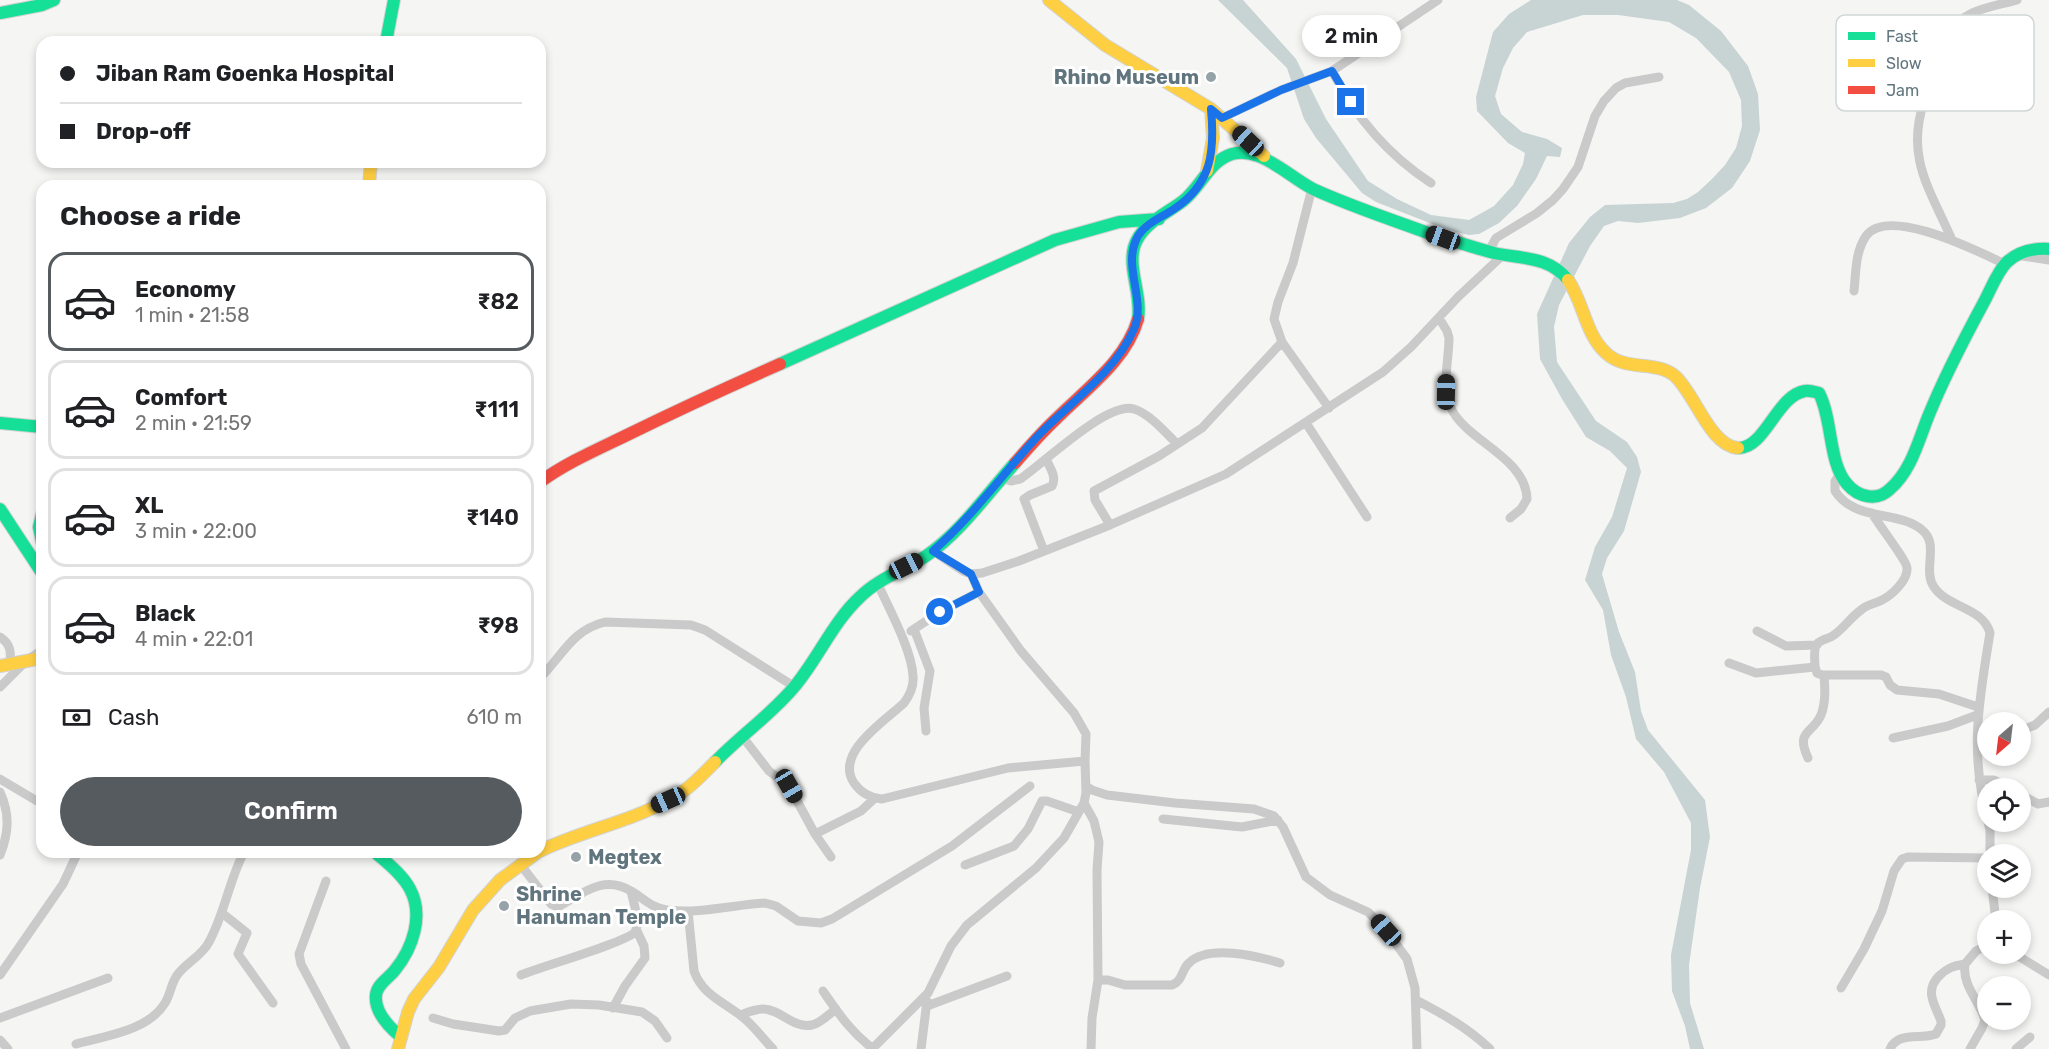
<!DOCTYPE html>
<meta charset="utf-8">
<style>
body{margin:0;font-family:Rubik,sans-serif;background:#f6f6f6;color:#202124;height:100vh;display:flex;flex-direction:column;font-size:22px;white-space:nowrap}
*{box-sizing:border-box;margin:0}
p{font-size:20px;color:#757577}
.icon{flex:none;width:33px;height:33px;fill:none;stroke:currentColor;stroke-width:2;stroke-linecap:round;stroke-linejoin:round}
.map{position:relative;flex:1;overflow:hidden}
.side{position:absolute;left:36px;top:180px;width:510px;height:678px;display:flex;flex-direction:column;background:#fff;border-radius:18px;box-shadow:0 3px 9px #0003}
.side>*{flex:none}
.banner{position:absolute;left:36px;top:36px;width:510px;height:132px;border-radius:18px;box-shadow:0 3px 9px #0003;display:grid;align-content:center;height:132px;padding:0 24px;background:#fff}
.needle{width:39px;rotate:208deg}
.controls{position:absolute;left:1977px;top:712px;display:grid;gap:12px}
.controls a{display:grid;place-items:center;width:54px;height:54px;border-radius:50%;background:#fff;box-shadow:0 3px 9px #0003;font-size:30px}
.end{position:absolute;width:27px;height:27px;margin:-14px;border:8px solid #1a73e8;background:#fff;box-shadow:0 0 0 3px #fff}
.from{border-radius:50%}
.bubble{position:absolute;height:42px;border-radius:21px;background:#fff;box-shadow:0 3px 9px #0003;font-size:20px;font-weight:600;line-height:42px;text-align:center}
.car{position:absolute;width:18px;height:36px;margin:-18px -9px;border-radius:8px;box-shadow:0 0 4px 2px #0007;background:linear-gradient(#222 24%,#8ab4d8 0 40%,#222 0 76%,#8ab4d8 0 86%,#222 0)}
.banner b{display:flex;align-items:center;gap:21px;height:57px;font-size:22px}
.banner b+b{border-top:2px solid #e0e0e0}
.banner i{width:15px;height:15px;background:#202124}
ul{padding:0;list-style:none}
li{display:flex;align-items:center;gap:18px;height:99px;margin:0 12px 9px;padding:0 12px;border:3px solid #e0e0e0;border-radius:18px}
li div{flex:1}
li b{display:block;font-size:22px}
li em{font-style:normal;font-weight:600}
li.active{border-color:#555b5f}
li>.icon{width:54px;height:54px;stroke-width:1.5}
h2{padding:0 24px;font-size:27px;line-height:72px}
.pay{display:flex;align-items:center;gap:15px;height:66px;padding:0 24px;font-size:22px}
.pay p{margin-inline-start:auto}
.cta{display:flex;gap:12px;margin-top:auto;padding:12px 24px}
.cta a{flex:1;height:69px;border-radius:36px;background:#555b5f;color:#fff;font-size:24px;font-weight:600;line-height:69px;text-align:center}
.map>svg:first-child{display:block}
</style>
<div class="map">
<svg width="2049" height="1049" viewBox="0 0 2049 1049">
<rect width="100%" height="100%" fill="#f5f5f4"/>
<path fill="#c8d3d4" d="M1218,0H1243L1296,59L1326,119L1368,181L1397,199L1431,215L1469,220L1494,206L1513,185L1523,164L1525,153L1508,143L1477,111L1476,97L1493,32L1509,14L1531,0H1677L1689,5L1721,31L1748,66L1758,94L1760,130L1750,161L1732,188L1706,208L1680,218L1638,223L1618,221L1604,226L1590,246L1559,305L1554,327L1557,362L1596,421L1627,442L1637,457L1641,472L1624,531L1607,558L1602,574L1619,632L1635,672L1641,711L1648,730L1705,800L1710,837L1700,888L1689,965L1690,1003L1704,1049H1690L1685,1026L1672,991L1671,955L1691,850V823L1664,772L1636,739L1626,697L1611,655L1603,610L1585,580L1595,547L1612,517L1627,468L1610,451L1586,437L1562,399L1540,359L1537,314L1569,243L1590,217L1605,205L1673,203L1687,199L1698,192L1712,179L1725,165L1736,148L1742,126L1741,100L1729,72L1696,38L1669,22L1618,15H1583L1527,32L1513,48L1503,68L1495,96L1501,114L1522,132L1547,139L1562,148L1560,157L1547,156L1536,179L1517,206L1499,223L1479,234L1469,235L1445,229L1376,202L1362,193L1316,138L1304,119L1287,68Z"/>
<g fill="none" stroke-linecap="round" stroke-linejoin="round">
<defs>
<path id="fast" d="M0,13L42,5L54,0
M386,42L394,0
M1138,319C1142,295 1128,270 1134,247C1141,224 1166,214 1183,201C1201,187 1209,161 1232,154C1240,152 1250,153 1258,156C1279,164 1294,179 1313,189C1350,206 1390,219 1428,233C1450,240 1472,247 1494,253C1521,259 1549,256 1568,280
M780,364L1055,240L1119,222L1159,219
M0,423L42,427
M1738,448C1765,449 1777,395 1805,391C1809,390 1815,392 1819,393C1833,420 1828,462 1847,484C1858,497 1877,502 1890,489C1911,471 1918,442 1928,417C1944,377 1964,339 1984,302C1991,289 1997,272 2007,262C2019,251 2033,248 2049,249
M0,509L42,573
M42,514L39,527L42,542
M715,762C741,735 772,714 795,686C819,657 833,622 860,597C879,578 905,570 926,556C961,532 987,494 1015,463
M375,852C387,863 402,874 410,889C424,915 413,948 395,970C389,978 377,984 376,995C374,1012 389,1027 401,1037"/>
<path id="slow" d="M1049,0L1105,45L1211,109L1213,138L1207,171
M1211,109L1264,156
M369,186L371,162
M1568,280C1584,303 1585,334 1606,353C1626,372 1656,360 1675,376C1695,394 1710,446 1738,448
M0,666L42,658
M540,851C587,828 642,820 685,790C696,782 706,771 715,762
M398,1049L408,1012L414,999L439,967L473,910L500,880L538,852"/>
<path id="jam" d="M1015,463C1028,448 1041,433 1056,419C1086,389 1126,361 1138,319
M540,482C566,463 596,450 625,436C676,411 728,387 780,364"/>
</defs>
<use href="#fast" stroke="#d1d3d3" stroke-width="14"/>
<use href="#slow" stroke="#d1d3d3" stroke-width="14"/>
<use href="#jam" stroke="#d1d3d3" stroke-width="14"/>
<path stroke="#cacacb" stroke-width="9" d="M1332,71C1355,116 1388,155 1431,183
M1222,118L1281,90L1332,71L1438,0
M1312,188L1293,263L1278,302L1274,319L1282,342L1329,408
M1952,240C1931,191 1905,158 1924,102C1927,92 1934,83 1938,73C1944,61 1944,47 1950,34C1962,9 1993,7 2017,0
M1489,251L1496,238L1537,213L1553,200L1563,189L1578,167L1595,116L1604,101L1616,88L1625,83L1659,77
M2022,256L2049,260
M1854,291C1856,273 1855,252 1866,236C1888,205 1979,252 2005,264
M1439,318L1447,331L1449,338C1449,361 1441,386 1451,408C1466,441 1526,457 1527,499L1521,509L1510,518
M1306,423L1367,517
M1840,474L1835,481V491C1855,522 1899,510 1922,530C1940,544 1922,570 1934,587C1948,608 1983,607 1990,633C1979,700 1969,753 1988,821
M1002,478L1011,481L1020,479C1043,464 1107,401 1134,409C1150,414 1165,432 1177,444
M1110,525L1095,500L1094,491L1159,456L1202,428L1282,342
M933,551L963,571L971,574L982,573L1019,561L1110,525L1226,474L1383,372L1411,347L1458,297L1503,255
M1044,551L1024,499L1030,495L1052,486C1057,477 1050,468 1046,459
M971,574L979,592L1021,651L1074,713L1086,734L1085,761
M914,629L930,671L924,708L926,731
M911,631L940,612L979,592
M1757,631L1786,646L1817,645
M0,637C11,644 11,652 10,664
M1729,663L1756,673L1815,667L1817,673L1822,675H1881L1886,677L1890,685L1897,690L1939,694L1978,707
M1815,667C1815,661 1813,649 1817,644C1821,639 1829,639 1834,635C1844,628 1851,617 1861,610C1867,604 1875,604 1882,600C1892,595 1908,580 1907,568C1907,561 1878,524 1872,513
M540,678C563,655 572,630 605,622L691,625L705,630L795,687
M0,687L26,661L42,650
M2020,731L2035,725L2049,712
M742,736L769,771L789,786L815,834L831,857
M1893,738L1948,726L1977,715
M1808,758C1795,730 1813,734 1821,715C1826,702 1825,688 1824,675
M0,779L42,804
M1979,780H1994L2012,789
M1086,786L1092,790L1107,795L1175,803L1254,809L1274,816L1283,827L1306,877L1330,895L1368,912L1386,930L1407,959L1415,988L1417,1049
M0,792C10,814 9,833 0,855
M2020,794L2038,804L2049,802
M1084,803L1094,821L1099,842L1097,870L1098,980L1092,1018L1091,1049
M1163,819L1242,827L1278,820
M1988,822L1990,830V855
M815,834L861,811L874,799
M520,864L551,904L558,907C582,894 603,874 631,891C645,899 650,907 667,910C699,914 733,905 765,903L776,906L798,921L821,923L832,919L952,846L1030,786
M965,865L1014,846L1028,829L1042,801H1047L1079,812
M326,881L299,954L301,964L346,1049
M1992,888L1996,921
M688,911L694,971C702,994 722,1001 740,1015C753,1024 762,1038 773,1049
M222,913L247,933L238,954L273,1003
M2015,954L2049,975
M0,975L63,884L78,852
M521,975C540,967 627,942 635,932C641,923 633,901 631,891
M1098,980H1108L1125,985H1172C1183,981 1181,970 1189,963C1208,944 1257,956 1280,963
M1841,988L1864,949L1882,911L1894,871L1902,859L1908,857L1988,858
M823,991C839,1014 850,1031 872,1048
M1416,1000C1443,1014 1468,1028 1490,1049
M927,1006L1007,976
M613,1008L625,986L645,958L644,946L636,929
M741,1015C748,1012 755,1009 763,1009C781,1009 793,1029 812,1025C821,1023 829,1014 836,1009
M0,1018L108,978
M433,1018L453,1024L499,1031L505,1030L515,1018L530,1011L571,1004L599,1005L642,1012L655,1021L667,1038
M0,1040L8,1049
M76,1044C105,1036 148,1031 165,1003C171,994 171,982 178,974C187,962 202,956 209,942C225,913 229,880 244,852
M872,1049L928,993L951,946L967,925L1036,868L1064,838L1084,803L1086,793L1085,761L1008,768L882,799C870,798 861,793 854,783C834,753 885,721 904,703C910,695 914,686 913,676C912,650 888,607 877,582
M921,1049L927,1001
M1890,1049C1898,1031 1920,1040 1936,1034L1941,1025V1021C1935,1005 1924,991 1939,976C1947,968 1953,966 1965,964
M1970,1049L1982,1028L1985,1020C1979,1000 1962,986 1965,964L1976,951L1988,945
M2016,1049L2030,1037"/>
<use href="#fast" stroke="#16e098" stroke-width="12"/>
<use href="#slow" stroke="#ffcf43" stroke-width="12"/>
<use href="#jam" stroke="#f24e42" stroke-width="12"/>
</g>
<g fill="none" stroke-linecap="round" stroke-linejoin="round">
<path stroke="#1a73e8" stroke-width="8" d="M940,612L979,592L971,574L933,551C972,517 1002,475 1037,437C1069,403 1115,373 1134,329C1147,299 1121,266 1138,236C1146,223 1162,217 1174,209C1212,184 1215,151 1211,109L1222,118L1281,90L1332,71L1351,102"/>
</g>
<g fill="#95a2a7" stroke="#fff" stroke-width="2">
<circle cx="1211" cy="77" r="6"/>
<circle cx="576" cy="857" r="6"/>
<circle cx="504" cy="906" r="6"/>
</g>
<g text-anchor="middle" stroke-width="6" stroke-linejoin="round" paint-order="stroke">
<g font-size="20" font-weight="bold" fill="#61757e" stroke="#fff" text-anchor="start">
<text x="1199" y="84" text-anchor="end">Rhino Museum</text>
<text x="588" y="864">Megtex</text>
<text x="516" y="901">Shrine<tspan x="516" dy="23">Hanuman Temple</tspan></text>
</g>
</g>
<rect x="1836" y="15" width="198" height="96" rx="9" fill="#fff" stroke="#d0d6d8" stroke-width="1.5"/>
<rect x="1848" y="32" width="27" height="8" fill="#16e098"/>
<rect x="1848" y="59" width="27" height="8" fill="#ffcf43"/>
<rect x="1848" y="86" width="27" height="8" fill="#f24e42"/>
<g font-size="16" fill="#61757e">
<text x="1886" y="42">Fast</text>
<text x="1886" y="69">Slow</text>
<text x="1886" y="96">Jam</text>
</g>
</svg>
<div class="controls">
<a><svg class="needle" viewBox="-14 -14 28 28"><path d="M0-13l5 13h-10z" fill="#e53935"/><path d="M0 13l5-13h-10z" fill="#757577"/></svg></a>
<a><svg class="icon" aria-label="locate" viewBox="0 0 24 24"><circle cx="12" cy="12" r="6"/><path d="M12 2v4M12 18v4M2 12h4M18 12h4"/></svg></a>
<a><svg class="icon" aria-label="layers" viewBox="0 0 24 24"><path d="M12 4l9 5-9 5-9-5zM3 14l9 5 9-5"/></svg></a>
<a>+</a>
<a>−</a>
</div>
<i class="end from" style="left:940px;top:612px"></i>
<i class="end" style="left:1351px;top:102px"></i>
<div class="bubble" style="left:1302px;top:15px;width:99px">2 min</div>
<i class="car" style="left:1248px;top:141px;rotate:313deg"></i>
<i class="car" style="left:1443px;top:238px;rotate:290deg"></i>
<i class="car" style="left:1446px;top:392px;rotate:1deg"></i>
<i class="car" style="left:906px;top:566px;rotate:64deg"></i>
<i class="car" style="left:789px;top:786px;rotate:150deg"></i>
<i class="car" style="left:668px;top:800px;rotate:246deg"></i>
<i class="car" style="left:1386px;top:930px;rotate:318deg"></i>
<div class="banner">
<b><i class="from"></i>Jiban Ram Goenka Hospital</b>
<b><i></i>Drop-off</b>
</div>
<section class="side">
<h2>Choose a ride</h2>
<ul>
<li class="active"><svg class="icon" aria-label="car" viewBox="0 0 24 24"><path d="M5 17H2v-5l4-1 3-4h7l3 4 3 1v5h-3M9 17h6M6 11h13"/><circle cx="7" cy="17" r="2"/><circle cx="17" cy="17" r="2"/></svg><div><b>Economy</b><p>1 min · 21:58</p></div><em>₹82</em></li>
<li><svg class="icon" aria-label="car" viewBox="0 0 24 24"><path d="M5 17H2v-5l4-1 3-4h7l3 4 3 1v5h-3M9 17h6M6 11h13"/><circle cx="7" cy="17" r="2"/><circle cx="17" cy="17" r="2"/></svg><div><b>Comfort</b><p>2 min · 21:59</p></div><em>₹111</em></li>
<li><svg class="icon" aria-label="car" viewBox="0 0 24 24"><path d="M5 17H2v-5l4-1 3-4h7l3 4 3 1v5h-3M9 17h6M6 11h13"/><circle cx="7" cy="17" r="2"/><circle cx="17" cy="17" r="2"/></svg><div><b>XL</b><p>3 min · 22:00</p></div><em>₹140</em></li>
<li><svg class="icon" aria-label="car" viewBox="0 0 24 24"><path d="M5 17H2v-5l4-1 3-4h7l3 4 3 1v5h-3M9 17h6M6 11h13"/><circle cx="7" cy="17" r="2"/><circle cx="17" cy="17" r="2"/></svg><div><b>Black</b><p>4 min · 22:01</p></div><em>₹98</em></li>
</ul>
<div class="pay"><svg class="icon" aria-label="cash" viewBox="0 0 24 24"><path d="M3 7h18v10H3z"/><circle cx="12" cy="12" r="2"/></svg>Cash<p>610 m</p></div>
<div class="cta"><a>Confirm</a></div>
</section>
</div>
